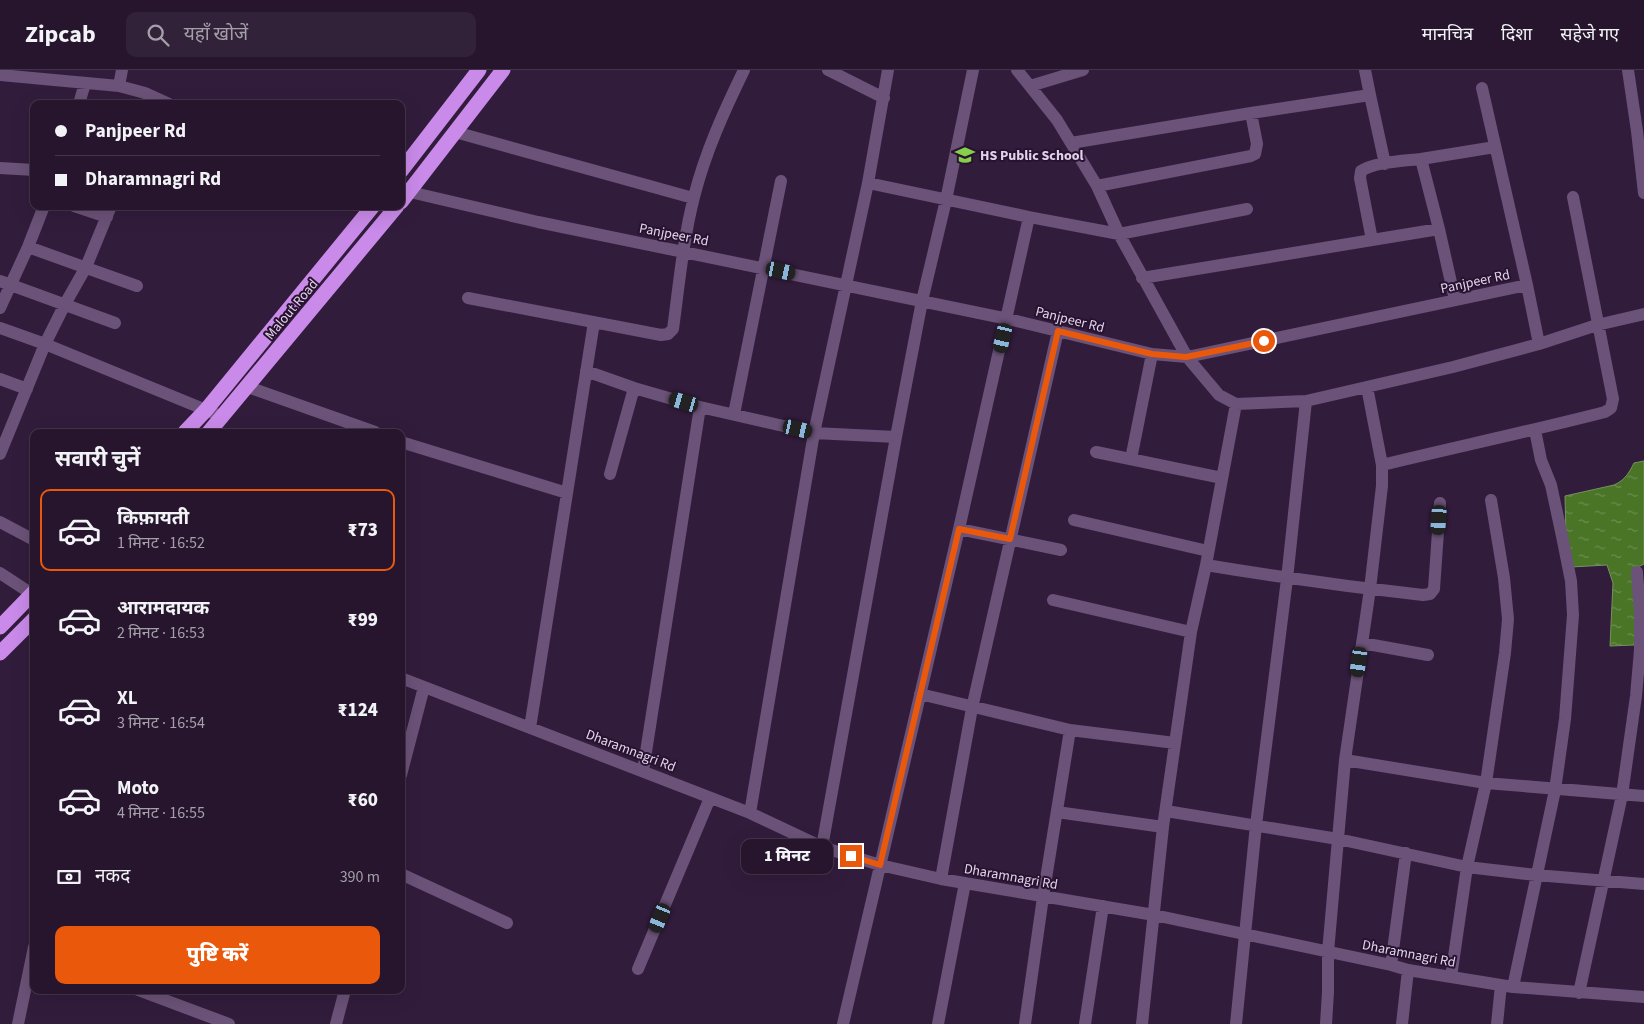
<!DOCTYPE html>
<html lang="hi">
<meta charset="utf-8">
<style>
body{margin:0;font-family:"Source Sans 3","Noto Sans Devanagari",sans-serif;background:#322239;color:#f1f3f6;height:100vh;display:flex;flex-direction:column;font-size:19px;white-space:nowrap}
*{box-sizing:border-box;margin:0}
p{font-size:16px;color:#a49faa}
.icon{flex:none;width:28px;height:28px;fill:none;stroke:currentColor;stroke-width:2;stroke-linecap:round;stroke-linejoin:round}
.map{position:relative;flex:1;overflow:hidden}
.details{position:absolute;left:30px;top:359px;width:375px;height:565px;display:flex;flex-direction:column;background:#26152d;border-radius:10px;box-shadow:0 5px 20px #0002,0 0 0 1px #423449}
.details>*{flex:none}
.banner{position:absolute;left:30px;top:30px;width:375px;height:110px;border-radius:10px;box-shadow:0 5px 20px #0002,0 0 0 1px #423449;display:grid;align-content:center;height:110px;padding:0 25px;background:#26152d}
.end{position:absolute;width:22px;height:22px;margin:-11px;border:6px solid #ea580c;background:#fff;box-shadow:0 0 0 2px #fff}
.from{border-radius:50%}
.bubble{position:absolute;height:35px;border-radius:10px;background:#26152d;box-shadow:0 5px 20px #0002,0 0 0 1px #423449;font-size:16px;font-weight:800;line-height:35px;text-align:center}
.car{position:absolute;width:15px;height:30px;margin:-15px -8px;border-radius:6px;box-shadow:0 0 4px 1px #0007;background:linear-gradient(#222 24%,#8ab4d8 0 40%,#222 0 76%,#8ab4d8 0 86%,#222 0)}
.banner b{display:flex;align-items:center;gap:18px;height:48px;font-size:19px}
.banner b+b{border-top:1px solid #423449}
.banner i{width:12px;height:12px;background:#f1f3f6}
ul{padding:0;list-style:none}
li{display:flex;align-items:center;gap:15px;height:82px;margin:0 10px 8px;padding:0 15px;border:2px solid transparent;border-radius:10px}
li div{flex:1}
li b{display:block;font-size:19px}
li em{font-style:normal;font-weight:800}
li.on{border-color:#ea580c}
li>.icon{width:45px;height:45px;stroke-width:1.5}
h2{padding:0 25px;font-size:22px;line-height:60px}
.pay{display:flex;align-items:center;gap:12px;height:55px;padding:0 25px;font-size:19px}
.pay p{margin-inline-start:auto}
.primary-button{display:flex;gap:10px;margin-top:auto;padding:10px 25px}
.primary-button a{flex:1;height:58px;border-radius:10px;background:#ea580c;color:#fff;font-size:20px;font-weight:800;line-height:58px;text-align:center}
header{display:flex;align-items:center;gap:30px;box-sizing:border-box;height:70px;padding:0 25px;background:#26152d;border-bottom:1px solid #423449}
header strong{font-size:24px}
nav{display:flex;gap:28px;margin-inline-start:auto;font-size:18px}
.search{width:350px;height:45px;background:#322239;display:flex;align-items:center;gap:12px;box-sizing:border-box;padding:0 18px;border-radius:10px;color:#a49faa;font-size:19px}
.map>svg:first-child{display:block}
</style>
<header>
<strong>Zipcab</strong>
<div class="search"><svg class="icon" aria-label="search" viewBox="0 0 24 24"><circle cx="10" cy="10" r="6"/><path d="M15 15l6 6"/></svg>यहाँ खोजें</div>
<nav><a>मानचित्र</a><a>दिशा</a><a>सहेजे गए</a></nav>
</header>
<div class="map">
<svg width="1644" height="954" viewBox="0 0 1644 954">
<defs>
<pattern id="water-ripples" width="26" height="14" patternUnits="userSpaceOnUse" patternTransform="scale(1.25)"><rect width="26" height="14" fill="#4a7527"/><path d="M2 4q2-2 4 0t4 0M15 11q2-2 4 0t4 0" fill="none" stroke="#6c8e51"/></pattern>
</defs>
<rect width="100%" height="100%" fill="#321c3c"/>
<path fill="url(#water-ripples)" stroke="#779161" d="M1644,391V494L1632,500L1636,561L1634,575L1610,576L1613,513L1607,495L1571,497L1566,467L1565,426L1614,415C1625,410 1629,403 1634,393Z"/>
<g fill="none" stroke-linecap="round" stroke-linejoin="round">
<path stroke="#6b5278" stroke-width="12" d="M828,0L884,28
M1017,0L1057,50L1097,116L1119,164L1187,287L1219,325L1236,334L1306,331L1453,297L1539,274L1597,255L1644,244
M1628,0L1637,61L1644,123
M0,5L119,16L145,23L169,34
M119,16L122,0
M1030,16L1083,0
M1370,25L1385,94
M79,34L85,13
M455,62L693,128
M1071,73L1251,43
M1421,89L1495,77
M0,98L34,100
M868,113L1029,147L1119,164L1247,139
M1097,116L1251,86L1255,84L1257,74L1251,43L1370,25L1365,0
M410,122L538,152L1008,249L1152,284L1187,287L1527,215L1482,18
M74,136L107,147
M1372,170L1360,108L1361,101C1374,92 1404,91 1421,89L1439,159L1455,230
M28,177L137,216
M1142,208L1439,159
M0,211L115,253
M1527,215L1539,274
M468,228L661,265L668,264L673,259C679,215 683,170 694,127C705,83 724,41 744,0
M0,238L28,177L44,136
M0,258L45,274L223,347
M586,301L634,318L700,337L814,363L896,367
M0,309L27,319
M248,317L375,362
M734,344L781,111
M401,372L567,423
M1096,382L1222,408
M0,384L45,274L65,234L86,197L111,136
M1131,389L1152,284
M1382,395C1456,377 1531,361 1605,342L1611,338L1613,329L1573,127
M610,404L634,318
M1074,450L1208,481
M0,452L34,470
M959,459L1061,480
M1206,495C1278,507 1350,517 1423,525L1430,524L1434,519L1440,433
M0,503L32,524
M1053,530L1191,562
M1362,573L1428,585
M401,608L750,743L822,777L880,795L941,809L1154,845L1391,895L1408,900L1513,917L1644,927
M920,624L1070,660L1175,673
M530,658L594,252
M1345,690L1486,713L1644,726
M643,701L700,337
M401,705L424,617
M1166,741L1338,769L1467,797L1536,805L1644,814
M1057,742L1163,757
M750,743L814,363L868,113L888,0
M822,777L896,367L922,231L946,130L973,0
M401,804L507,853
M941,809L972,638L1058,261
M1391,895L1406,783
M638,899L710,728
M1451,907L1467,797L1486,713L1505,583L1508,549L1504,508L1491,430
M1513,917L1555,720L1565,649L1573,545L1571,511L1562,466L1551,415L1541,390L1535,360
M138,920L229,954
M1579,923L1622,725L1636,626L1640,580V543L1637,502
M18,954L34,877
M336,954L345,920
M843,954L959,459L1029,147
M938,954L965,813
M1025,954L1043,827L1070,660
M1085,954L1103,836
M1142,954L1163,757L1191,562L1206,495L1236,334
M1236,954L1256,755L1287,509L1306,331
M1326,954L1328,922V882L1345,690L1370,519L1382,416V395L1367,317
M1402,954L1408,900
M1497,954L1501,915"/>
<path stroke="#c98ae9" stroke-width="15" d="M401,101L479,0
M401,132L503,0
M185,362L206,340L373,136
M209,362L397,136
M0,557L34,522
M0,583L34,549"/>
</g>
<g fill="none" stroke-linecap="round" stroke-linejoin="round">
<path stroke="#ea580c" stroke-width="6" d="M851,786L880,795L959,459L1010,469L1058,261L1152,284L1186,287L1264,271"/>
</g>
<defs>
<symbol id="school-bare" viewBox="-9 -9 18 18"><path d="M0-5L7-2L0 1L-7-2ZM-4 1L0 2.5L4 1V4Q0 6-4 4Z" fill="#87cf4b" stroke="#281232" stroke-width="2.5" paint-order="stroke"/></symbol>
</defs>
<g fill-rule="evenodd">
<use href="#school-bare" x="951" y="71" width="28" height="28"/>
</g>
<g text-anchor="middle" stroke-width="4" stroke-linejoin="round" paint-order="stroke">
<g font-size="14" font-weight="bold" fill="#e1d3e8" stroke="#281232" text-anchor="start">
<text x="980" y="90">HS Public School</text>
</g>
<g font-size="14" fill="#e1d3e8" stroke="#281232">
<text transform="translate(674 164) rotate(11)" y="5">Panjpeer Rd</text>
<text transform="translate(1475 211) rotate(-12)" y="5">Panjpeer Rd</text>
<text transform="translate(291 239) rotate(-50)" y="5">Malout Road</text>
<text transform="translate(1070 249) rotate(14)" y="5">Panjpeer Rd</text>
<text transform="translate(631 680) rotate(21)" y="5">Dharamnagri Rd</text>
<text transform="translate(1011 806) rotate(10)" y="5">Dharamnagri Rd</text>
<text transform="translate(1409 883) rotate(11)" y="5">Dharamnagri Rd</text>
</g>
</g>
</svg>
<i class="end from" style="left:1264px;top:271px"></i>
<i class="end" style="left:851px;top:786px"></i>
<div class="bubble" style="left:741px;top:769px;width:92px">1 मिनट</div>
<i class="car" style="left:781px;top:201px;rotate:102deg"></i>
<i class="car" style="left:1003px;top:268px;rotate:193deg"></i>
<i class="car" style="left:684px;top:332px;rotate:286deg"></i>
<i class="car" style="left:798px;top:359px;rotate:103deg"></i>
<i class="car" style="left:1439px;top:450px;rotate:184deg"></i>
<i class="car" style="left:1359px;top:592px;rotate:188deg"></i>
<i class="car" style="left:660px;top:848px;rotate:203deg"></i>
<div class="banner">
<b><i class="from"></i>Panjpeer Rd</b>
<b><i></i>Dharamnagri Rd</b>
</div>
<section class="details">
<h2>सवारी चुनें</h2>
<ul>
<li class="on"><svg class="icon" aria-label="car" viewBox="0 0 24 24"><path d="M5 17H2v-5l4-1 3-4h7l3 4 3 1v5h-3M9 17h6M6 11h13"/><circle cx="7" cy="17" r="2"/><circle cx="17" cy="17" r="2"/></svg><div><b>किफ़ायती</b><p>1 मिनट · 16:52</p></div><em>₹73</em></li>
<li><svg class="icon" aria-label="car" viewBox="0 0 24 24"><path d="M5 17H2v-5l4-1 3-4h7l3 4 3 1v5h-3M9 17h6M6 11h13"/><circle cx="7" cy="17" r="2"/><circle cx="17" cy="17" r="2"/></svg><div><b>आरामदायक</b><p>2 मिनट · 16:53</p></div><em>₹99</em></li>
<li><svg class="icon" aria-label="car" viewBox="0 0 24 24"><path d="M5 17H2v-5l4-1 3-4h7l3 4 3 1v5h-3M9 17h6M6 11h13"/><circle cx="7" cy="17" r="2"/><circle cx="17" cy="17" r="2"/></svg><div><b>XL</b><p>3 मिनट · 16:54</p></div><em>₹124</em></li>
<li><svg class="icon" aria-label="car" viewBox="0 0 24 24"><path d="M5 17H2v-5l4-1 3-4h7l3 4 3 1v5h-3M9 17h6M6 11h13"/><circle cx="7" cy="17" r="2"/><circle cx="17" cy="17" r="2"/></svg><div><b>Moto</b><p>4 मिनट · 16:55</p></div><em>₹60</em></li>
</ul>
<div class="pay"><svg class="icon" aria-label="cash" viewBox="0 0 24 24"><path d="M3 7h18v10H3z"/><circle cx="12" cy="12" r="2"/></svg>नकद<p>390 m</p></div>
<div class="primary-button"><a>पुष्टि करें</a></div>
</section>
</div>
